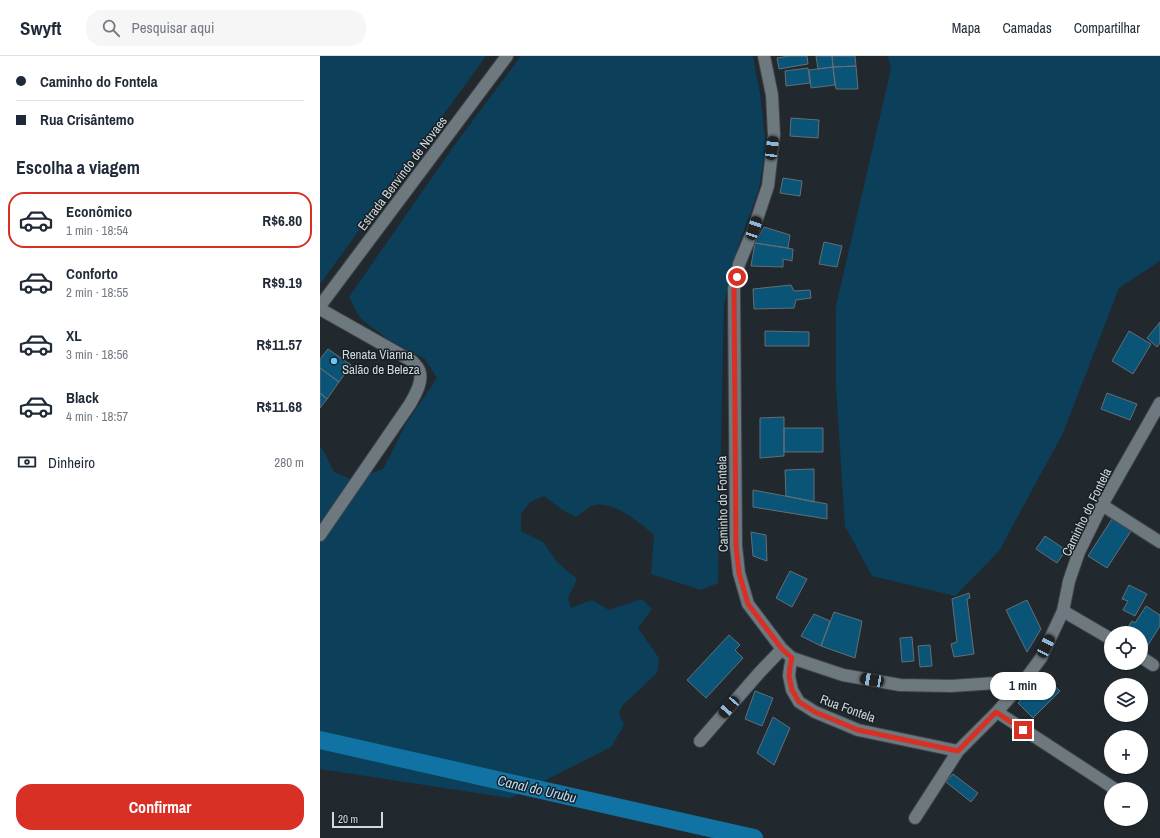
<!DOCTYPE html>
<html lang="pt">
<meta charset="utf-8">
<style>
body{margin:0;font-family:"Archivo Narrow",sans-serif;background:#f6f6f7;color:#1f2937;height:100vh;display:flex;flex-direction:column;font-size:15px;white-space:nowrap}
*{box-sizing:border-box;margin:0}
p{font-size:13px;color:#747a83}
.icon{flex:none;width:22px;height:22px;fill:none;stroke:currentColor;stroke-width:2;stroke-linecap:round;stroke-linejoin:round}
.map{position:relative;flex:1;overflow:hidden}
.sheet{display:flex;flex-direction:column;background:#fff;width:320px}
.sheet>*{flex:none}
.guide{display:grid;align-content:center;height:88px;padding:0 16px;background:#fff}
.tools{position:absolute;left:784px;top:570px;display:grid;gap:8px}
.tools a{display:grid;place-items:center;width:44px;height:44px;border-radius:50%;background:#fff;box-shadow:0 1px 3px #0004;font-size:20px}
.scale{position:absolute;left:12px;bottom:10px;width:51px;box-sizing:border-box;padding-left:4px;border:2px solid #d2d8dc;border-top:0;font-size:11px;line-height:14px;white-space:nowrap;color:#d2d8dc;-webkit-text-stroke:3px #172025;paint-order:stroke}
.end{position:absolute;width:18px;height:18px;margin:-9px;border:5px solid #d93025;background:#fff;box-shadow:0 0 0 2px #fff}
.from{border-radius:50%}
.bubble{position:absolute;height:28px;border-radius:14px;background:#fff;box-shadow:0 1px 3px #0004;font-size:13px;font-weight:800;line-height:28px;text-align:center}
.car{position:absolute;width:12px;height:24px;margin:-12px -6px;border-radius:5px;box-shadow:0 0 3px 1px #0007;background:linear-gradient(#222 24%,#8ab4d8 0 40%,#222 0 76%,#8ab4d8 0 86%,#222 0)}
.guide b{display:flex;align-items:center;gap:14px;height:38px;font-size:15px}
.guide b+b{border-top:1px solid #e0e1e3}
.guide i{width:10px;height:10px;background:#1f2937}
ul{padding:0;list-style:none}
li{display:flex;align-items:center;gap:12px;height:56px;margin:0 8px 6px;padding:0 8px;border:2px solid transparent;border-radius:16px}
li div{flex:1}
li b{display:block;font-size:15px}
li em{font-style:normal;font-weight:800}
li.current{border-color:#d93025}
li>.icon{width:36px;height:36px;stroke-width:1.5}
h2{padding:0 16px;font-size:18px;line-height:48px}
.pay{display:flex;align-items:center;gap:10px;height:44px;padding:0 16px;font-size:15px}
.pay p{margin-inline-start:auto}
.primary-button{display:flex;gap:8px;margin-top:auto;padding:8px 16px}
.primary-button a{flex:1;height:46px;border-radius:16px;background:#d93025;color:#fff;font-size:16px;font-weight:800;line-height:46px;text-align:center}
header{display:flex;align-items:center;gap:24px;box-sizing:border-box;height:56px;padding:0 20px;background:#fff;border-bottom:1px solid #e0e1e3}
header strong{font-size:19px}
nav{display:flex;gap:22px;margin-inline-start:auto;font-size:14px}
.search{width:280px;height:36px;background:#f6f6f7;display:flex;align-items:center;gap:10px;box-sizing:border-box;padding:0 14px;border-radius:16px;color:#747a83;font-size:15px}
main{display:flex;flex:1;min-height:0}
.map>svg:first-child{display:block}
</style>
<header>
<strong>Swyft</strong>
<div class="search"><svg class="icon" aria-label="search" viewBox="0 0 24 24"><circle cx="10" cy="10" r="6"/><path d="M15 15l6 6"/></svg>Pesquisar aqui</div>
<nav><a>Mapa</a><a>Camadas</a><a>Compartilhar</a></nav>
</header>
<main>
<section class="sheet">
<div class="guide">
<b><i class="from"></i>Caminho do Fontela</b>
<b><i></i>Rua Crisântemo</b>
</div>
<h2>Escolha a viagem</h2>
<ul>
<li class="current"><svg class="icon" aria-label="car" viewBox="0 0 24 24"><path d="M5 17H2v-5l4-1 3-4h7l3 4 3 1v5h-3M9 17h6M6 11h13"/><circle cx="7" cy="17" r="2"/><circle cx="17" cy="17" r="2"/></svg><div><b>Econômico</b><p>1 min · 18:54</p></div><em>R$6.80</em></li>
<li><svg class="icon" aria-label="car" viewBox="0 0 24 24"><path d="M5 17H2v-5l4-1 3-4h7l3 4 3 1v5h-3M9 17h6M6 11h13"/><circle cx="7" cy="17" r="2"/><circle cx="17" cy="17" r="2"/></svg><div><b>Conforto</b><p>2 min · 18:55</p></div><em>R$9.19</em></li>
<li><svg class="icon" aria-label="car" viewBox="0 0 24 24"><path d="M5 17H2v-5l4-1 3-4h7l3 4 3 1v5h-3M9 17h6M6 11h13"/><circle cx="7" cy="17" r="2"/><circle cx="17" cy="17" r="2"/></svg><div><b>XL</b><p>3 min · 18:56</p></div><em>R$11.57</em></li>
<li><svg class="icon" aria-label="car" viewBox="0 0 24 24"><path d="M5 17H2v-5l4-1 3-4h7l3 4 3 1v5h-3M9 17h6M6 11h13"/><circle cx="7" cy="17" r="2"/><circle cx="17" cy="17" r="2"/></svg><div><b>Black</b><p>4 min · 18:57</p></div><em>R$11.68</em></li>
</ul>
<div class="pay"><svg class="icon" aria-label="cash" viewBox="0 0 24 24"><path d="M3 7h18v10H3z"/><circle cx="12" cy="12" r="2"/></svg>Dinheiro<p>280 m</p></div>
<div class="primary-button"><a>Confirmar</a></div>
</section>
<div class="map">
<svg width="840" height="782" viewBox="0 0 840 782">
<rect width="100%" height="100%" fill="#21292f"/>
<path fill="#0c3f5a" d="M0,0H166L0,228Z
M201,0H433L441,44L446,92L438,136L418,191L404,248L398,527L381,534L331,518L334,479C320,467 295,445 274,449C268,451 261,458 256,461L241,453L224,440L210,446L201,458V475L223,486L238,507L257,523L248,542L251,552L272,544L289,554L322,543L332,553L318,572L339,602L337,617L302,650L299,657L304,669L291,691L190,742L0,713V391L3,394L14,416L33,424L63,413L86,368L117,322L105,303L69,284L40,262L29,241L136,87Z
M568,0H840V205L799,232L743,377L679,495L635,540L552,520L525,470L516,331V250L571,13Z"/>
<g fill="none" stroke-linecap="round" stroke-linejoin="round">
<path stroke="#1073a3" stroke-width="18" d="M0,684L434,782"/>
</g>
<path fill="#0a5478" stroke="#646e75" d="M470,0H487L488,8L459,13L457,2Z
M496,0H512L513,11L498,13Z
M512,0H535L536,10L513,11Z
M536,10L538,33H516L513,11Z
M513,11L515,29L491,32L489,14Z
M488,12L490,27L466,30L465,15Z
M471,62L499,64L498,82L470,80Z
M463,122L482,125L480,140L460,137Z
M444,171L470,179L468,192L435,187Z
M504,186L522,190L517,211L499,208Z
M435,187L473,193L472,205L463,203V211L431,210Z
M471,229L474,235L490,234L491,242L476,244L474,252L434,253L433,233Z
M840,266V287L837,291L827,282Z
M445,275L489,276V290H445Z
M809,275L831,288L813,318L792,305Z
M8,293L31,309L19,326L0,312V303Z
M0,312L19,326L7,343L0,337Z
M0,337L7,343L0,352Z
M787,337L817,348L810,364L781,353Z
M464,361V400L440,402V362Z
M464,372H503V396H464Z
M494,413V446L466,440L465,414Z
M433,434L507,448V463L433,451Z
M792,463L811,475L787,512L768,500Z
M431,476L446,479L447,505L433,500Z
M725,480L746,494L737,507L716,493Z
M470,515L487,523L472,551L456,542Z
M809,529L827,538L815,560L803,554L808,545L802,543Z
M649,537L650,542L647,543L654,598L634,601L631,588L637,586L632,543Z
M707,544L721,573L707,596L686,554Z
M826,550L840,559V570L826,592L821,589V577H804L812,565L815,567Z
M514,556L542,565L535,602L501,590Z
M494,558L510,565L501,590L481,580Z
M409,579L420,589L415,594L423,602L386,642L367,624Z
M592,581L594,605L582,606L580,582Z
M610,589L612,610L600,611L598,590Z
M724,620L740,635L713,662L698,647Z
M435,635L453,642L442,670L425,663Z
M453,661L470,672L454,709L437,697Z
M633,718L658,737L651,746L626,726Z"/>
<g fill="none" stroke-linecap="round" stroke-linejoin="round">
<defs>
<path id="street" d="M444,0L452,39L454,79L448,130L434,172L419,208L414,233L416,490L419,517L428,548L462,593L472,602L523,619L580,629L631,630L704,625L721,602L743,555L749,525L759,496L782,449L840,347
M0,253L92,305C94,307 96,309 98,312C105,323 95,339 90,348L0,479
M782,449L840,486
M743,555L791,583
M821,601L833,609
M472,602L470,611L469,620L472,634L479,646L495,656L538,674L638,695
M677,656L795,733
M380,685L439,617L462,593
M595,762L638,695L677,656L704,625"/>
<path id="secondary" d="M0,250L187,0"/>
</defs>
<use href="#street" stroke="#3e454a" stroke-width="14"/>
<use href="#secondary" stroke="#3e454a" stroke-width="14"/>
<use href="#street" stroke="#6d787f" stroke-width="12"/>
<use href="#secondary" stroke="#6d787f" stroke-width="12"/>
</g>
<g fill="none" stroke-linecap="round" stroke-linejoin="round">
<path stroke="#d93025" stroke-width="5" d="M417,221L414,233L416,490L419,517L428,548L462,593L472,602L470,611L469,620L472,634L479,646L495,656L538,674L638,695L676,656L703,674"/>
</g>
<circle fill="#6fc2f4" stroke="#172025" stroke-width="1.5" cx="14" cy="305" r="4"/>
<g text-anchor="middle" stroke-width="3" stroke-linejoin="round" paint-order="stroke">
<g font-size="13" fill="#d2d8dc" stroke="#172025">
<text transform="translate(82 117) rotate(-53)" y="5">Estrada Benvindo de Novaes</text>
<text transform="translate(402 448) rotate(-91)" y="5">Caminho do Fontela</text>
<text transform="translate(766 456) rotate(-64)" y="5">Caminho do Fontela</text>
<text transform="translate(528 652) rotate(20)" y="5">Rua Fontela</text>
</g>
<g font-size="13" fill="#d2d8dc" stroke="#172025" text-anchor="start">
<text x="22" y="303">Renata Vianna<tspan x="22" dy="15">Salão de Beleza</tspan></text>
</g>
<g font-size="14" font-style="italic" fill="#b4dcf7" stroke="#172025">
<text transform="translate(217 733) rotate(13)" y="5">Canal do Urubu</text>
</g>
</g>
</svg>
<div class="tools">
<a><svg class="icon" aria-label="locate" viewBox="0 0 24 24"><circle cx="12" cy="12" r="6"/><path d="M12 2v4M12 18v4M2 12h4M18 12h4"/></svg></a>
<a><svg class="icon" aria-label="layers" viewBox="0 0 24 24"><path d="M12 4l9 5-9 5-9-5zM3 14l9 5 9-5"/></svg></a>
<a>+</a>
<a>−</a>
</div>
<div class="scale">20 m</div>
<i class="end from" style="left:417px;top:221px"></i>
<i class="end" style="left:703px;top:674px"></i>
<div class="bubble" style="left:670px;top:616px;width:66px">1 min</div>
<i class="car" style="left:452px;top:92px;rotate:7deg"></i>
<i class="car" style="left:434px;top:172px;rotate:18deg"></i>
<i class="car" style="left:726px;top:590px;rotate:26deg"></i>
<i class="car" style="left:552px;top:624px;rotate:280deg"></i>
<i class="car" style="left:409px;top:651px;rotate:221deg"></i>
</div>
</main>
